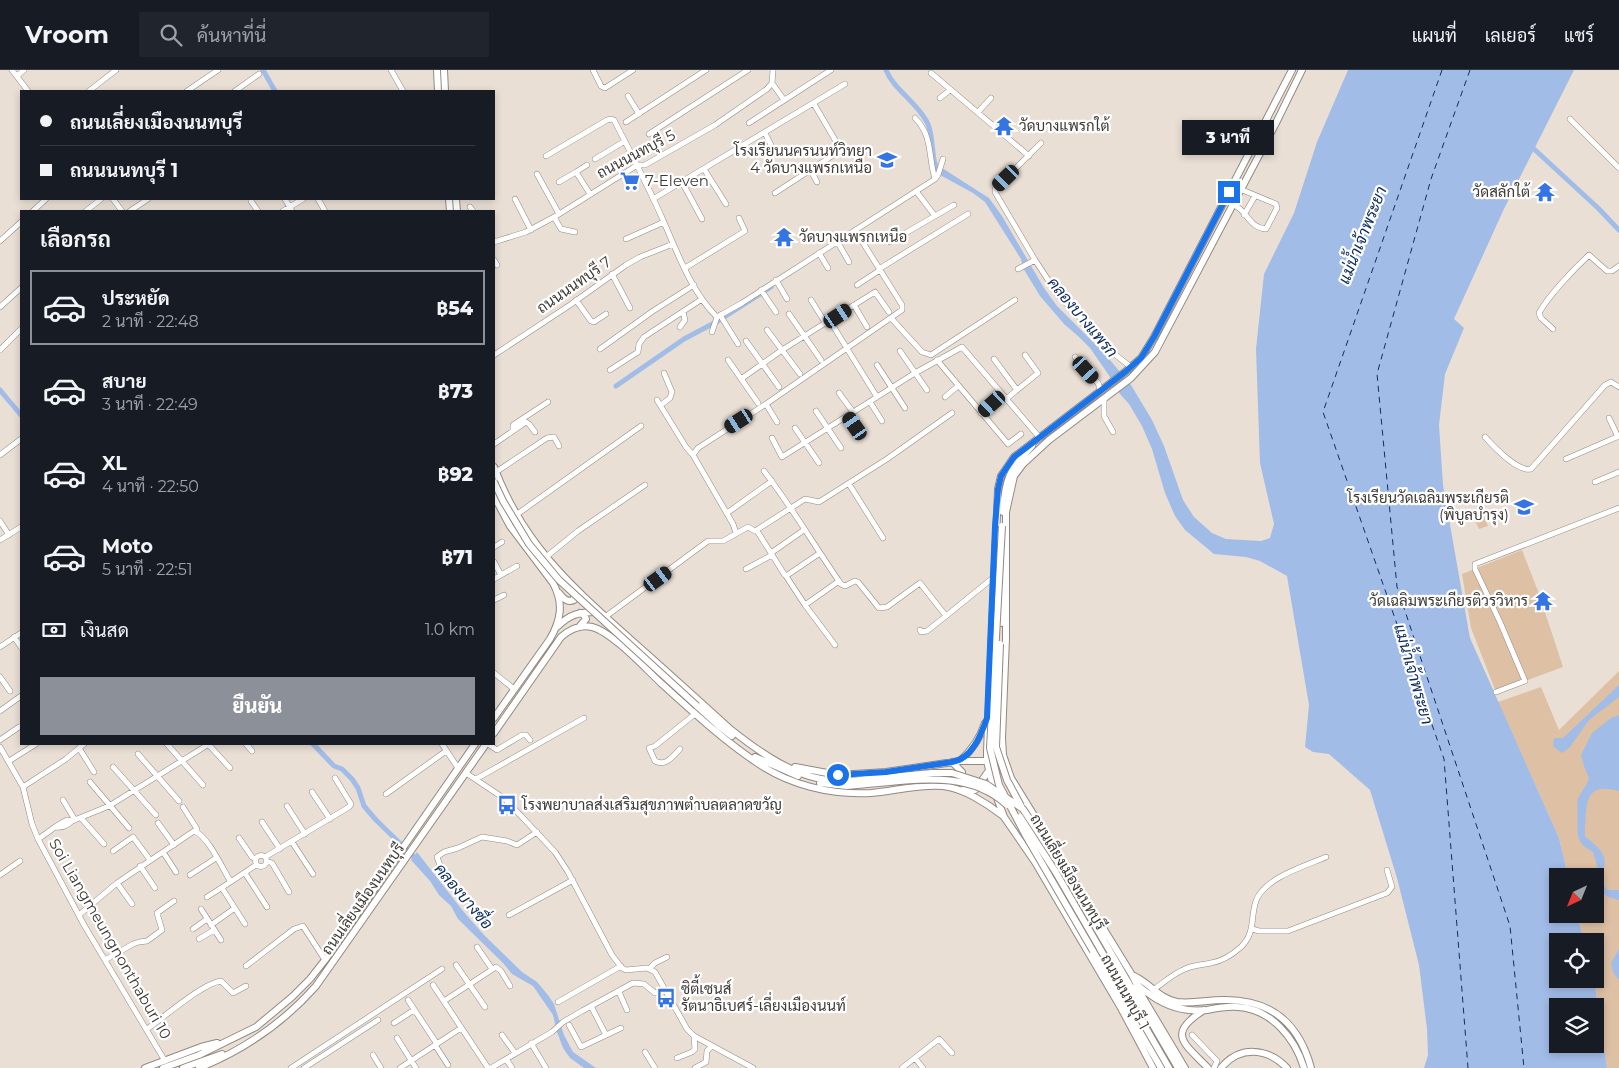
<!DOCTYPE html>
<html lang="th">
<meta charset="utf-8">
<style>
body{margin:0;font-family:Montserrat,Sarabun,sans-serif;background:#20242c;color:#f1f3f6;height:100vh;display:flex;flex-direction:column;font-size:19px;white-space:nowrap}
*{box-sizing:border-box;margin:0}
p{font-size:16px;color:#9ea1a6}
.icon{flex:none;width:28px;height:28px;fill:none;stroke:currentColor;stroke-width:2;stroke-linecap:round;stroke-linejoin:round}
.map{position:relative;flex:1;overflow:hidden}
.side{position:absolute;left:20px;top:140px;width:475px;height:535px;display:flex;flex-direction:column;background:#171b24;border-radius:0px;box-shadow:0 2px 8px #0003}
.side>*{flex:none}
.hud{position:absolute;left:20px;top:20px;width:475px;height:110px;border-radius:0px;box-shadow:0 2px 8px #0003;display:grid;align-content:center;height:110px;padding:0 20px;background:#171b24}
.needle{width:32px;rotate:223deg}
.tools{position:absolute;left:1549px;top:798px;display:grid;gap:10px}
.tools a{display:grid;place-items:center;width:55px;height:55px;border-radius:0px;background:#171b24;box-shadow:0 2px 8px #0003;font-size:25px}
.end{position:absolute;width:22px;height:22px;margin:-11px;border:6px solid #1a73e8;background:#fff;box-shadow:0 0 0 2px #fff}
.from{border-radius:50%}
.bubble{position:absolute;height:35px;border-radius:0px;background:#171b24;box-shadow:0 2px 8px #0003;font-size:16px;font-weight:800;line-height:35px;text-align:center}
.car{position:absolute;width:15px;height:30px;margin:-15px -8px;border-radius:6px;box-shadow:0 0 4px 1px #0007;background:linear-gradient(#222 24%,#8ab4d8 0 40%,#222 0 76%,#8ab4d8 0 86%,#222 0)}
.hud b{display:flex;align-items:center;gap:18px;height:48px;font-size:19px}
.hud b+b{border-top:1px solid #363941}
.hud i{width:12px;height:12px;background:#f1f3f6}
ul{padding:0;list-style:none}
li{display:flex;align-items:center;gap:15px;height:75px;margin:0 10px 8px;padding:0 10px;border:2px solid transparent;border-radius:0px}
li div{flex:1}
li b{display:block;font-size:19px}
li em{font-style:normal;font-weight:800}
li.on{border-color:#8c9099}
li>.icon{width:45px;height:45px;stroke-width:1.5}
h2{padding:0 20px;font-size:22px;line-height:60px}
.pay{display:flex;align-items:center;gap:12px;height:55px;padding:0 20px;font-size:19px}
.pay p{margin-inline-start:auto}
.button{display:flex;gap:10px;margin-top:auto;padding:10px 20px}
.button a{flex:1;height:58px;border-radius:0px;background:#8c9099;color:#fff;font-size:20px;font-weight:800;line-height:58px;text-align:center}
header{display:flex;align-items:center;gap:30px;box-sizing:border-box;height:70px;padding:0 25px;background:#171b24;border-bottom:1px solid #363941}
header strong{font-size:24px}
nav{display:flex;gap:28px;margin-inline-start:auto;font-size:18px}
.search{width:350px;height:45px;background:#20242c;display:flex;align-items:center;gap:12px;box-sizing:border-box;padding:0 18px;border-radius:0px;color:#9ea1a6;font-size:19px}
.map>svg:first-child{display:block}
</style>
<header>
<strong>Vroom</strong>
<div class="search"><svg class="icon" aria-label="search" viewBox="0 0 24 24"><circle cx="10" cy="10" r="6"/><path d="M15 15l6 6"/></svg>ค้นหาที่นี่</div>
<nav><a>แผนที่</a><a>เลเยอร์</a><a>แชร์</a></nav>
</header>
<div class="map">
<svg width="1619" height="998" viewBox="0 0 1619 998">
<rect width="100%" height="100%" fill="#eadfd5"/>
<path fill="#dec0a5" d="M1481,438L1488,456L1479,459L1471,442Z
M1522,480L1538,521L1563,597L1496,622L1471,558L1462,504Z
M1619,601V998H1607L1594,909L1595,871H1584L1577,844H1595V806H1568L1559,768L1498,632L1541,617L1559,660Z"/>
<path fill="#a2bce8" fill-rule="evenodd" d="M1348,0H1574L1503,141L1454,249L1464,258L1445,304L1439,355L1443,415L1470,568L1559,768L1568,806H1558V844H1577L1584,871H1558V909H1594L1607,998H1424L1428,985L1427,959L1419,895L1397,808L1370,720L1329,684L1313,682L1305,677L1309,635L1287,506L1260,491L1246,487L1214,484L1185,460L1175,446L1165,423L1152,379L1142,356L1129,334L1120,324L1108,304L1090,278L1078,266L1064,254L1040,226L1023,198L1021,189L985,132L973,123L940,105L942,98L989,128L1002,146L1044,218L1057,236L1104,283L1131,315L1152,350L1164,376L1183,430L1194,447L1212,463L1226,469L1261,471L1270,468L1274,454L1260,393L1256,279L1264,204L1294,143L1317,72ZM1558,936H1595V974H1558Z
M1619,615V627L1589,650L1570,677L1562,683L1553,676L1554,668H1563Z
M1619,645V721C1583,711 1587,735 1585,761V766C1592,773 1600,777 1604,787C1608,801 1593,808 1608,820H1619V830L1608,827L1600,820L1596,810L1598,799L1593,782C1588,779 1581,775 1579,769C1577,765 1577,733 1578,729C1581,721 1587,716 1589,708L1584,696L1581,685L1592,663L1611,648Z
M417,782L463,841L484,865L522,902L537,912L548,925L554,934L564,965L573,982L596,998H584L570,988L563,978L557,962L553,945L533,916L512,904L503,893L458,849L451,836L439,825L430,811L411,790Z
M1619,879V910L1613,902L1611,893Z"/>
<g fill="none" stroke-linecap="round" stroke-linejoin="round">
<path stroke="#a2bce8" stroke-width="5" d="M263,0L275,21
M886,0C894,20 916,31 927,52C934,64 931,91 937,98C939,100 941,100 943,102
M1534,79L1598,138L1619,160
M616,316L684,269L718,251L771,217
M0,320L21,345
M313,674L334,696L342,699L352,709L358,718L364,736L376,750L417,790"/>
<path stroke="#102e62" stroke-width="1" stroke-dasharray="6 5" stroke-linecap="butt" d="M1442,0L1323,342L1444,689L1468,998
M1470,0L1431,109L1377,304L1397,517L1510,856L1524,998"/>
<defs>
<path id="minor" d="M12,0L28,21
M391,0L403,21
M593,0L601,16L605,18L633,0
M931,3L1029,86
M17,6L24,0
M772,13L784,30
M89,21L116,0
M187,21L218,0
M235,21L259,4
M628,26L639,44
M940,28L950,20
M978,42L991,28
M915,48C933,66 928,86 935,109
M1570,49L1619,98
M626,52L706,0
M749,53L831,0
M765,63L771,75
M649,64L748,0
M1041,73L995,119V122L1035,190L1058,225L1117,286L1131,297
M546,86L607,50L611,49L614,50C631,83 648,116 663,150C677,182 692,223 717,247
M595,89L625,71
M587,95L576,102L590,124
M704,99L726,134
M811,101L817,112
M537,104L559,144
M559,112L576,102
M682,112L702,149
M916,121L935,146
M775,123L841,80L814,34
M113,129L122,141
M285,129L292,141
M318,129L325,141
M515,129L531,160
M653,129L845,14
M1225,130C1230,133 1236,135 1240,139C1249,147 1252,158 1266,159L1277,138L1276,134L1240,119
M251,131L258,141
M470,137L473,141
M33,141L46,129
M86,141L101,129
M130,141L148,129
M283,141L303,129
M1244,145L1255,126
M554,147L561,159L575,162
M626,169L664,152
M0,171L21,152
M837,171L849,192
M494,172L526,162L556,146L631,99L637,95H645L715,55L767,19L772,13L773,0
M890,172L954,135
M819,183L828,198
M494,190L497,195
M685,198L745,161L739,148
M879,199L968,144
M1018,199L1035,190
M612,204L630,238
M776,210L787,229
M857,215L880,200
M761,220L776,242
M576,230L591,251L594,252L606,244
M811,230L826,254
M854,235L867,257
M0,237L21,218
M789,244L821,290
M720,245L738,274
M891,248L922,282L931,285L1015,230
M830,251L877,327
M680,257L685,250L683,242
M1553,259L1541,248L1539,243C1549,225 1574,199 1589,185L1607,201H1612L1619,196
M767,260L800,304
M712,262L717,247L742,233L935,109L938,105L943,89
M746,271L779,317
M600,279L653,241L694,215
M0,280L21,259
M900,281L927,320
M494,285L570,235L626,195L640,187L673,174
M1075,287L1098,313L1101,321
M994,289L1017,320
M728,290L758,333
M937,290L1008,374L1021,364
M877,295L905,338
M610,300L638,282L639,274L644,267L702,229
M741,309L782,280L875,222L889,242
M839,323L853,342
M945,327L958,316
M1006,329L1038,303L1025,285
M1104,329V346L1113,362
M657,330L686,377L693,385L733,454L736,463
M870,332L882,351
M766,334L777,352
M661,335L670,328L672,322L664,303
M816,341L841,378
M981,343L1002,324
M848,345L862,366
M1609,348L1618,367
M795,358L819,393
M513,361V355L548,332
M1485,367C1494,377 1518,402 1531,399L1605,315L1611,312L1619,317
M772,368L782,387L915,303L962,277L1040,368
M494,374L526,352L529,354L535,362
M0,385L21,369
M693,385L698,378L766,334L902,240V235L855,160
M1566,389L1619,366
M764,401C792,437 815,477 841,514L845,516L855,511L858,512L879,538L887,537L920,513L946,546L994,507
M496,402L547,368L554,367L559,376
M1595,412L1619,402
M849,414L883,468
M727,443L772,411
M516,445L641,356
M0,451L9,465
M804,460L771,483L784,504L786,506L820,483
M757,461L771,483
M0,470L21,457
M494,477L502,472
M546,487L578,461L645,415
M494,492L501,505
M746,499L772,485
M786,506L805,535L835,575
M494,509L517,496
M494,530L504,525
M805,535L839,511
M605,547L708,471H723L748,457L755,461L805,429L819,432L887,389L952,343
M920,560L921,562L927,561L946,546
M14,567L21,577
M0,577L21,563
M494,603L514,619
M0,607L10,621
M1496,622L1525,611L1500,552L1475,499V494L1619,438
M0,641L21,626
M0,670L19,657
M167,674L203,715
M208,674L230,698
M246,674L252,681
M442,674L458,698
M488,674L497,680L522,665H526L530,670
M0,677L23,717L32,754L38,769L84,855L165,991
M79,678L94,702
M680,679C673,686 666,697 655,691L649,678L655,676L695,644
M138,684L179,731
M9,691L36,674
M113,697L156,745
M466,703L505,729L555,782L568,802L612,885L622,898L626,900L647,898L655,902L687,959L694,966L753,998
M476,709L584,648
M90,712L129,758
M23,717L66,689L84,674
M312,722L330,749
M386,724L446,681
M63,730L75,750
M287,736L305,764
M183,737L197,759V762
M81,748L104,774
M262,752L280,779
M158,753L174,775
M56,757C61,758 68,756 72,751L109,736L209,674
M239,768L252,787L255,789
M38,769C48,763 57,754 67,750L72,751
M292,772L313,804
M113,781L133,767L150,790
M163,782L176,802
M255.5 791a5.5 5.5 0 1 1 11 0a5.5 5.5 0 1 1-11 0Z
M265,787L349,737L351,734L335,708
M266,791L272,793L289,822
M140,796L155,818
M445,802L441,798L437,787L444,782L458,778L482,767L507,771L517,775L537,762
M245,803L267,837
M0,805L20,791
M190,805L216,788
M117,813L132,834
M222,818L245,854
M207,827L232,811
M201,839L221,870
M79,845L117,813L194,761C207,765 222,797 229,809L232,811L256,795
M509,845L573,810
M211,855L235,838
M193,859L207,849
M1252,859L1259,861H1288L1387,823L1392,817L1387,800
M199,869L214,860
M477,877L492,899
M105,890L133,874L139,872L147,871L162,860L157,843L174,831
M456,895L485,937
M246,896L294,859L303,856L325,890
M649,899L655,893L667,887
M433,915L488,998
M1153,920C1163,913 1174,903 1185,899C1193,895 1202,895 1211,893C1223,891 1232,885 1241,877C1256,862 1250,848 1256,831C1264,808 1305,796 1326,787
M619,922L627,940
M408,930L437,974
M444,931L496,897L501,901L510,916
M558,932L621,896
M591,936L606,965
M394,953L414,940
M569,955L581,977L621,958
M147,959C163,948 203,913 221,911L233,923L246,916
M502,965L515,983
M1192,965L1217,991L1214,998
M397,968L416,998
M531,973L546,998
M435,975L448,995
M645,982L655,998
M373,985L381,998
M677,988L692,982L695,979L694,967
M915,988L923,998
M506,989L512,998
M291,998L442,899
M304,998L378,950
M400,998L461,958
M491,998L552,962L563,952L582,941L633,913L644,914L655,923L665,919
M695,998L706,992L707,981L711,977
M902,998L939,969L952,983"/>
<path id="major" d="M437,0L438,21
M444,0L445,21
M1302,0L1276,53L1155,282L1131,308L1049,370L1023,394L1014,406L1006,442V568L1002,668L1003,685L1011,708L1132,905C1137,917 1142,919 1152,926C1168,937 1188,942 1207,940C1217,938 1227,936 1238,937C1271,939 1295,968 1304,998
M449,129L450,141
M456,129L457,141
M494,397C523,474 570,515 630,569C663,598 696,628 729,658C754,678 788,703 821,709C840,713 860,710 879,708
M494,426L510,456L553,513C564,533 561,550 550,569L494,648
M1003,442C1005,408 1009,401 1032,376
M559,523C563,528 567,533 574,530V522
M1001,553L1002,517
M557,557C570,544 579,542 597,542
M579,557L586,549L584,545L580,543
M697,636L719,656L732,666
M494,663L561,567C570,559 580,554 592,557C612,562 646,599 662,614C692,641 722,669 756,692C789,715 830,725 871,723C894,721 919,714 943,716C963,718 988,734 1003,746
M755,687L798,706
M960,691C972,680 980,669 985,653
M952,692L962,702L961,710
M795,697L838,705L886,702L960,691H987L1005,702
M820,713L847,716L878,713
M963,720H975L990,699
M1055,801L1169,998
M1072,816L1178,998
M1093,881L1161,998
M1132,905C1148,911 1159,929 1177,932C1193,934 1207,930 1223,930C1270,929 1299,953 1311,998
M1136,916L1185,998
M1204,940C1166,964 1184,973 1208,998
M145,998L201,977L217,973
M163,998L199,985L256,957L292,927L310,909L325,890L475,674
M183,998L222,984
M199,998C244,980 284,952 316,916L486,674
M1153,998L1121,938L1035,792L1004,747L993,717L987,691V682L998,419L1001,406L1014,387L1125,302L1141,288L1154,267L1292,0
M1221,998C1240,975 1268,978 1287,998"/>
</defs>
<use href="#minor" stroke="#948980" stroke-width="6"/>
<use href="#major" stroke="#948980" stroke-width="8"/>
<use href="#minor" stroke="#fff" stroke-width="5"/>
<use href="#major" stroke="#fff" stroke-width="6"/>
<defs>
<path id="major-bridge" d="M494,412L503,431L529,474L559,510L697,636
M1002,456L990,678L999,715L1026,766L1093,881
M1000,574L996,677L1007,710L1021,736
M879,708L932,703H952L986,714L1023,739L1061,797
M878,713C923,709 971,702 1007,735
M1020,747L1055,801"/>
</defs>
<use href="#major-bridge" stroke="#948980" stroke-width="8" stroke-linecap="butt"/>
<use href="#major-bridge" stroke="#fff" stroke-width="6"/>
</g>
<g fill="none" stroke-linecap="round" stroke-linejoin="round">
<path stroke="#1a73e8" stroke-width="6" d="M838,705L886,702L952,692C972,689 981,665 987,648L995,457L998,419L1001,406L1014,387L1125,302L1141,288L1154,267L1229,122"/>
</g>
<defs>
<symbol id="temple-bare" viewBox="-9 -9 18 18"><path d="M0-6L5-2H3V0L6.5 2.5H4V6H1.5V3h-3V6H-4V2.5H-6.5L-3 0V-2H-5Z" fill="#3575e3" stroke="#fff" stroke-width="2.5" paint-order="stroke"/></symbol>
<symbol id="school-bare" viewBox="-9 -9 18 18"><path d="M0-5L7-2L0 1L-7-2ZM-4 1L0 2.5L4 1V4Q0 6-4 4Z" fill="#3575e3" stroke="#fff" stroke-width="2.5" paint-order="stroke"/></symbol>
<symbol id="supermarket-bare" viewBox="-9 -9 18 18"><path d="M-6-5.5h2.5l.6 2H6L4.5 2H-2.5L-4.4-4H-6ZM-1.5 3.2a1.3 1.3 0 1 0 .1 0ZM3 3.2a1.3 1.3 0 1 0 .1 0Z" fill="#3575e3" stroke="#fff" stroke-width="2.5" paint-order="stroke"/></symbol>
<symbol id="bus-bare" viewBox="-9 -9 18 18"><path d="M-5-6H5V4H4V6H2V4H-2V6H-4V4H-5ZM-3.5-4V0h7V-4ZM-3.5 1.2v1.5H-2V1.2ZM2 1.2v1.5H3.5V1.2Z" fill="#3575e3" stroke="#fff" stroke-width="2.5" paint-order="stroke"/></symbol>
</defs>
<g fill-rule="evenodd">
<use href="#temple-bare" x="990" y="42" width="28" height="28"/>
<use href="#school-bare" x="873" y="76" width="28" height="28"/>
<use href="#supermarket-bare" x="616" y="97" width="28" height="28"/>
<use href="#temple-bare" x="1531" y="108" width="28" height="28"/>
<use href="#temple-bare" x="770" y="153" width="28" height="28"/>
<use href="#school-bare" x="1510" y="423" width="28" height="28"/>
<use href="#temple-bare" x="1529" y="517" width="28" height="28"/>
<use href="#bus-bare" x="493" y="721" width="28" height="28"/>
<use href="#bus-bare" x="652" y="914" width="28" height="28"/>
</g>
<g text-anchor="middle" stroke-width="4.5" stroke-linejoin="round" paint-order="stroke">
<g font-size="15" fill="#3e3a36" stroke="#fff" text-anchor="start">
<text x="1019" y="61">วัดบางแพรกใต้</text>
<text x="872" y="86" text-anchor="end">โรงเรียนนครนนท์วิทยา<tspan x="872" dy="17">4 วัดบางแพรกเหนือ</tspan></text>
<text x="645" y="116">7-Eleven</text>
<text x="1530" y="127" text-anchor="end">วัดสลักใต้</text>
<text x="799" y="172">วัดบางแพรกเหนือ</text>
<text x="1509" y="433" text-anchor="end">โรงเรียนวัดเฉลิมพระเกียรติ<tspan x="1509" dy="17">(พิบูลบำรุง)</tspan></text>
<text x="1528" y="536" text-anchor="end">วัดเฉลิมพระเกียรติวรวิหาร</text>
<text x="522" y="740">โรงพยาบาลส่งเสริมสุขภาพตำบลตลาดขวัญ</text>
<text x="681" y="924">ซิตี้เซนส์<tspan x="681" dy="17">รัตนาธิเบศร์-เลี่ยงเมืองนนท์</tspan></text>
</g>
<g font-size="15" fill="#3e3a36" stroke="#fff">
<text transform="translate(636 84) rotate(-28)" y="5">ถนนนนทบุรี 5</text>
<text transform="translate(574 215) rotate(-35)" y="5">ถนนนนทบุรี 7</text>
<text transform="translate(1068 802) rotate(59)" y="5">ถนนเลี่ยงเมืองนนทบุรี</text>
<text transform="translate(363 829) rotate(-55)" y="5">ถนนเลี่ยงเมืองนนทบุรี</text>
<text transform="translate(110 869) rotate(60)" y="5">Soi Liangmeungnonthaburi 10</text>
<text transform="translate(1125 922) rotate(61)" y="5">ถนนนนทบุรี 1</text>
</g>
<g font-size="16" font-style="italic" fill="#102e62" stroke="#fff">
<text transform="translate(1362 165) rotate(-68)" y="6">แม่น้ำเจ้าพระยา</text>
<text transform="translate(1083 247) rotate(50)" y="6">คลองบางแพรก</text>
<text transform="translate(1414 604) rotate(74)" y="6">แม่น้ำเจ้าพระยา</text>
<text transform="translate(464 826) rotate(50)" y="6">คลองบางซื่อ</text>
</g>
</g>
</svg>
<div class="tools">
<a><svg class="needle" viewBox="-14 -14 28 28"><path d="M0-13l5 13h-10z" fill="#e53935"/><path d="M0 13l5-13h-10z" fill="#9ea1a6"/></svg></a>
<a><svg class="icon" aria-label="locate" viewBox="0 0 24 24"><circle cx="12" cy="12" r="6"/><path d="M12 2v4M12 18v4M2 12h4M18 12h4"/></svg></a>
<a><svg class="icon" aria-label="layers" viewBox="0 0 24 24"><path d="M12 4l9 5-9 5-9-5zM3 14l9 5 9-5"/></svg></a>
</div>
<i class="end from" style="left:838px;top:705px"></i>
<i class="end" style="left:1229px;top:122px"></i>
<div class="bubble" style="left:1182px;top:50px;width:92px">3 นาที</div>
<i class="car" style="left:1006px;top:108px;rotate:226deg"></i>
<i class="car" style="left:838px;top:246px;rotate:56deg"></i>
<i class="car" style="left:1086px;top:300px;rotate:138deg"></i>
<i class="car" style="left:992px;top:334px;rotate:228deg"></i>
<i class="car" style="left:739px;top:351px;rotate:237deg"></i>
<i class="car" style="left:855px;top:356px;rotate:325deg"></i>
<i class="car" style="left:658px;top:509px;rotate:54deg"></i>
<div class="hud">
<b><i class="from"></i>ถนนเลี่ยงเมืองนนทบุรี</b>
<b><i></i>ถนนนนทบุรี 1</b>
</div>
<section class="side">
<h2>เลือกรถ</h2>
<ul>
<li class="on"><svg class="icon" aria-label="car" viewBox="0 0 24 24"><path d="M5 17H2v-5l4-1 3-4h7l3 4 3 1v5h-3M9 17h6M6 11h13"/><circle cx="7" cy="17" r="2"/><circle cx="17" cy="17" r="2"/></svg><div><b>ประหยัด</b><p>2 นาที · 22:48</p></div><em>฿54</em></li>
<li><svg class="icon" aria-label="car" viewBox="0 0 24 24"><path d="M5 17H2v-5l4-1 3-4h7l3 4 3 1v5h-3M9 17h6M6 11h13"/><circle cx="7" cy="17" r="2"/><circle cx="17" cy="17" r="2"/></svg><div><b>สบาย</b><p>3 นาที · 22:49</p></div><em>฿73</em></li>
<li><svg class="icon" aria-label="car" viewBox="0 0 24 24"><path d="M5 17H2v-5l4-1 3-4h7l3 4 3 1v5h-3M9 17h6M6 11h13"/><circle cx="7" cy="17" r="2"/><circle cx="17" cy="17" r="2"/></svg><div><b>XL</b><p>4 นาที · 22:50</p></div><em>฿92</em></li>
<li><svg class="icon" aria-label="car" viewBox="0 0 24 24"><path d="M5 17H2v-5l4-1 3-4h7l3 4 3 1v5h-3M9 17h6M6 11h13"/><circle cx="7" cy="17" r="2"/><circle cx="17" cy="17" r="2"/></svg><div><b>Moto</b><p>5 นาที · 22:51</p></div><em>฿71</em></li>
</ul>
<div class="pay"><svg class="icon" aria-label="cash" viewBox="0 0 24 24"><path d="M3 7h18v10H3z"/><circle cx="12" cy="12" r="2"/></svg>เงินสด<p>1.0 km</p></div>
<div class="button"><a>ยืนยัน</a></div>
</section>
</div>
